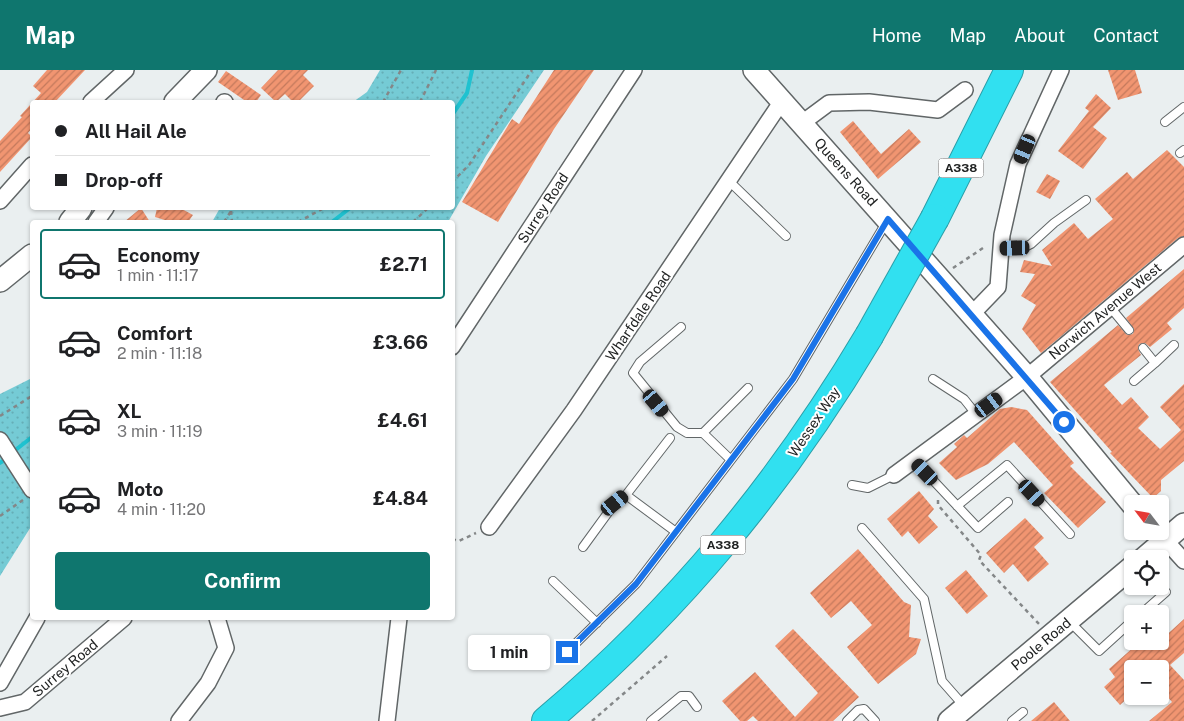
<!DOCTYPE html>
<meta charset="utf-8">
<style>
body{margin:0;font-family:"Public Sans",sans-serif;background:#f6f6f6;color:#202124;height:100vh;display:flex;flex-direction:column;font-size:19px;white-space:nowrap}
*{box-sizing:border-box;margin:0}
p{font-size:16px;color:#757577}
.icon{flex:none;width:28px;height:28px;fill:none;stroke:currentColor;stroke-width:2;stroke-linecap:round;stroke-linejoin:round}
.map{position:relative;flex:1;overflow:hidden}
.details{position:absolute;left:30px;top:150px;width:425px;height:400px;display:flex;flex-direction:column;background:#fff;border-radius:5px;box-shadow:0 1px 4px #0004}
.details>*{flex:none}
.guide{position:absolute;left:30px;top:30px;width:425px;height:110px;border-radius:5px;box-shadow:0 1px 4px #0004;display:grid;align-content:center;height:110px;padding:0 25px;background:#fff}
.needle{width:32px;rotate:301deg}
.buttons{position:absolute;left:1124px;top:425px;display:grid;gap:10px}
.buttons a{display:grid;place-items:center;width:45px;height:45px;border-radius:5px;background:#fff;box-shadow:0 1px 4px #0004;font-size:25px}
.end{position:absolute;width:22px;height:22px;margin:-11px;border:6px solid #1a73e8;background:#fff;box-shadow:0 0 0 2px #fff}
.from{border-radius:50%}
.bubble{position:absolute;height:35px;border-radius:5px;background:#fff;box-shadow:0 1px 4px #0004;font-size:16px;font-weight:700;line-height:35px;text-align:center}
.car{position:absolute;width:15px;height:30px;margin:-15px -8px;border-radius:6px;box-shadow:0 0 4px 1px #0007;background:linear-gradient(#222 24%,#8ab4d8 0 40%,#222 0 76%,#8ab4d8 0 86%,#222 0)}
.guide b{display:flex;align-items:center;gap:18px;height:48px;font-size:19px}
.guide b+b{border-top:1px solid #e0e0e0}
.guide i{width:12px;height:12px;background:#202124}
ul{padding:9px 0 0;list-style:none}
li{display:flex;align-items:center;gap:15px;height:70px;margin:0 10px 8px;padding:0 15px;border:2px solid transparent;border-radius:5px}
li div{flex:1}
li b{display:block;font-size:19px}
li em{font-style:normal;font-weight:700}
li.active{border-color:#0f766e}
li>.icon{width:45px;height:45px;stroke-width:1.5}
.cta{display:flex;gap:10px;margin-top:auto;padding:10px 25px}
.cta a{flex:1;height:58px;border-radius:5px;background:#0f766e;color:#fff;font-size:20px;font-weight:700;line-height:58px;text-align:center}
header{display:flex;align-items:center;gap:30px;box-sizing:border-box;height:70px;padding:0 25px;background:#0f766e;color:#fff}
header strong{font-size:24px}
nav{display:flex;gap:28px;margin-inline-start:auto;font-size:18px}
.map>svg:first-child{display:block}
</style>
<header>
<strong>Map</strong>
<nav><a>Home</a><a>Map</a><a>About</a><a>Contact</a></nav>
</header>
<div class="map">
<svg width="1184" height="651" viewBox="0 0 1184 651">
<defs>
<pattern id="park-dots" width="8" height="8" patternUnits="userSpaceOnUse" patternTransform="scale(1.25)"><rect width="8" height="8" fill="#75cbd5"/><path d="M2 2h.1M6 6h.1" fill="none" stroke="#65aeb7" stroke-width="1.8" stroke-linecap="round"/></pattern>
<pattern id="building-hatch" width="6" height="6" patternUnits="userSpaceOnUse" patternTransform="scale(1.25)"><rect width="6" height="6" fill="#f19571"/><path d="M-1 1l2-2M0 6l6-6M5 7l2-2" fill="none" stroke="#c3795c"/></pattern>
</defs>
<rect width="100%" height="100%" fill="#eaeff0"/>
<path fill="url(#park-dots)" d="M380,0H544L486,86L448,152H212L220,138H452V32H353L367,22Z
M32,308V455L0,506V324Z"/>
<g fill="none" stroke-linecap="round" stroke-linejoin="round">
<path stroke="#1fc2d0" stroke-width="4" d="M452,45L467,23L472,0
M332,152L350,138
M13,382L32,367
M0,393L8,387"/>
</g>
<path fill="url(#building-hatch)" d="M47,0H85L55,32H32V58L28,63L32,67L0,102V71L22,47L20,46L41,23L33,16Z
M278,0H308L303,5L314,16L298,32H293L285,24L276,32L261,18Z
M554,0H594L554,59L498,152L462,132L512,49L519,54Z
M1108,0H1135L1142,23L1118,30Z
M226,1L261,25L256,32H247L218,12Z
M1096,24L1111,38L1093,57L1107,68L1083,99L1058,81L1089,41L1085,38Z
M853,51L881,84L909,59L921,72L878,109L840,62Z
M1167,80L1184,97V166L1178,168L1041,283L1022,259L1036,235L1021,226L1035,204L1020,202L1024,190L1052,196L1042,180L1074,153L1088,169L1113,149L1095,129L1127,102L1133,109Z
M1047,104L1060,111L1050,129L1036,122Z
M141,138L150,152H124Z
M157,138H180L193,145L188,152H171L155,147Z
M1184,199V238L1167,253L1172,259L1150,277L1145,273L1139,274L1138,279L1141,285L1104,315L1122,335L1131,327L1149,347L1138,358L1160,379L1181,360L1160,337L1184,314V391L1161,410V421L1153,428L1110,383L1112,382L1050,312L1118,255L1127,265L1133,264L1134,259L1126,248Z
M1011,337L1027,340L1074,393L1070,396L1106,432L1078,458L1044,423L1053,415L1014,372L988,394L956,410L939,393L957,377L954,374L964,365L967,368L1000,339Z
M919,421L934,439L928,446L938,457L919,474L908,461L902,467L887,449Z
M1025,448L1044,468L1034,477L1049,494L1028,512L1013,494L1004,503L986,483Z
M858,479L904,532L911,535L909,567L921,569L916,584L878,614L847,577L872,555L851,531L831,548L810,523Z
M966,500L988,526L967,544L945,518Z
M1184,549V583L1170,595L1184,610V651H1149L1172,632L1160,618V599H1132V624L1120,635L1104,617L1115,607L1109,599L1135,576L1131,571H1160Z
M793,559L859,627L833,651H758L753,646L747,651H740L722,631L755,602L795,647L818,623L775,576Z
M1054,632L1070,651H1031Z"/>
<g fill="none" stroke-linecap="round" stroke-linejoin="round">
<defs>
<path id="lane" d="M1165,52L1184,37
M1180,83L1184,80
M729,111L786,166
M1001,179L1025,177L1031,174L1054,153L1086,130
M1110,237L1129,260
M681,257L640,292L633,303L677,357L687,363H703
M1155,293L1174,275
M933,309L964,329L976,344
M1134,311L1155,293L1143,278
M670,368L626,425L676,462
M731,390L703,363L748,318
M914,390L978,458L1008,432
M852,415L868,418L894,405
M957,436L1007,395L1070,464
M862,458L924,529L942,611L964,636
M583,477L615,433L626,425
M553,511L597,553
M1141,544L1166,522
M1070,552L1099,581L1132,551
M567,582L636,514L793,309L887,151
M651,651L681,626H689L697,637
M847,651L858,640L864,639L875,651
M1012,651L1023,642"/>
<path id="street" d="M91,32L126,0
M224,32H225
M802,53L829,33L869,32L938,40L965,20
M0,131L32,95
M96,152L106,138
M971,245L998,217L1002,165L1018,94L1061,0
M452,277L634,0
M0,370L32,420
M894,405L1027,307L1184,175
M489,457L574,340L782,31
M1165,470L1184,491
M0,613L37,548
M0,638L25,632L124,548
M179,651L208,613L226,578L217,548
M387,651L399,548"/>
<path id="secondary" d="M754,0L1027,307L1132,434
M175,32L206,0
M70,152L81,138
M0,211L32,185
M1143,489L1184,454
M949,651L1132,497"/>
<path id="highway" d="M935,148L1009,0
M546,651C678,539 781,414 869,266"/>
</defs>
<use href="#lane" stroke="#616667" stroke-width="10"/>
<use href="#street" stroke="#616667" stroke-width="18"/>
<use href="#secondary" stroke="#616667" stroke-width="24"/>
<use href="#highway" stroke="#2b9ea8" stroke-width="30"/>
<path stroke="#848788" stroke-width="2.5" stroke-dasharray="4 4" stroke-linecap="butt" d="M383,32L401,0
M420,32L436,0
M452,112L469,95L532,0
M231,141L232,152
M224,152L233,138
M298,152L324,138
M413,152L428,138
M953,198L986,176
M0,346L32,326
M938,430V435L981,485L979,490L1039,554
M0,446L23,430
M452,469L459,471L476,463
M592,651L667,586"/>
<use href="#lane" stroke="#fff" stroke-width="8"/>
<use href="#street" stroke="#fff" stroke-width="15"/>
<use href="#secondary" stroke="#fff" stroke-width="21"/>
<use href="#highway" stroke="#31e0f0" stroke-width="28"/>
<defs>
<path id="highway-bridge" d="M869,266L935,148"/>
</defs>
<use href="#highway-bridge" stroke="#2b9ea8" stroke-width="30" stroke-linecap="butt"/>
<use href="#highway-bridge" stroke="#31e0f0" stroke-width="28"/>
</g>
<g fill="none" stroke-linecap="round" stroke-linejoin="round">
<path stroke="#1a73e8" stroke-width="6" d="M567,582L636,514L793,309L888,149L1064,352"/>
</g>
<g text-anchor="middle" stroke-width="4" stroke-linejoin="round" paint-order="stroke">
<g fill="#fff" stroke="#646565" stroke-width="1">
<rect x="938.5" y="88.5" width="45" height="19" rx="4"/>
<rect x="700.5" y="465.5" width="45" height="19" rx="4"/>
</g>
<g font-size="12" font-weight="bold" fill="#212323">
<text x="961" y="102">A338</text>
<text x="723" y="479">A338</text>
</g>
<g font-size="14" fill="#212323" stroke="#fff">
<text transform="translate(846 102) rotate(48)" y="5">Queens Road</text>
<text transform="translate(543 138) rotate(-57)" y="5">Surrey Road</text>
<text transform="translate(1105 241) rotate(-40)" y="5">Norwich Avenue West</text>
<text transform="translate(638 246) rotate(-56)" y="5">Wharfdale Road</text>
<text transform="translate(814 352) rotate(-56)" y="5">Wessex Way</text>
<text transform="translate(1041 574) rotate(-40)" y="5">Poole Road</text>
<text transform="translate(65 598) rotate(-40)" y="5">Surrey Road</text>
</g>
</g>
</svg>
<div class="buttons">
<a><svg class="needle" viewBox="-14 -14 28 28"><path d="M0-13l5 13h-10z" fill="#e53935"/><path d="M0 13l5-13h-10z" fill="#757577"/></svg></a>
<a><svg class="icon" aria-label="locate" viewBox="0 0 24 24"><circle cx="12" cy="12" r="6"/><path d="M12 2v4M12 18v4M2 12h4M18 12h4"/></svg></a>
<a>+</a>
<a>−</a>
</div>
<i class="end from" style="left:1064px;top:352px"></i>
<i class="end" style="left:567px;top:582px"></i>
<div class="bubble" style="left:468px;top:565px;width:82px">1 min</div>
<i class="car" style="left:1025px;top:79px;rotate:203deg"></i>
<i class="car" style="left:1015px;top:178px;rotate:268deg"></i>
<i class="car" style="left:656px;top:333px;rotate:140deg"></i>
<i class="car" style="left:989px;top:335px;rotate:54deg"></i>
<i class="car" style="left:925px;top:402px;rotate:316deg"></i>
<i class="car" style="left:1032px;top:423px;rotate:137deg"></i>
<i class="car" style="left:615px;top:433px;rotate:51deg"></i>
<div class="guide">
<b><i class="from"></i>All Hail Ale</b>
<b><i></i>Drop-off</b>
</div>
<section class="details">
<ul>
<li class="active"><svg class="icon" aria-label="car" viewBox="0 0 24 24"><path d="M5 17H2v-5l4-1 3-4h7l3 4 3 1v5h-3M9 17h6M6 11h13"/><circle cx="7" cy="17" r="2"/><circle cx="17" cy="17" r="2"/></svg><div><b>Economy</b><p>1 min · 11:17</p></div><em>£2.71</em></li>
<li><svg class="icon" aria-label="car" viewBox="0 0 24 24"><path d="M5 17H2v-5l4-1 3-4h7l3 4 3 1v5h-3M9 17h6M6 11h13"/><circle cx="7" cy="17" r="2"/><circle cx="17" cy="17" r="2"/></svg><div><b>Comfort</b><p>2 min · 11:18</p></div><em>£3.66</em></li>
<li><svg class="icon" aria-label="car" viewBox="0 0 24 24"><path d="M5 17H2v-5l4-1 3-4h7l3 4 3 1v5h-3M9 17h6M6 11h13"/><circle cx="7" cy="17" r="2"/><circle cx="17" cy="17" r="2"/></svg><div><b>XL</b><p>3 min · 11:19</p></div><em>£4.61</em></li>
<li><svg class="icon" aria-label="car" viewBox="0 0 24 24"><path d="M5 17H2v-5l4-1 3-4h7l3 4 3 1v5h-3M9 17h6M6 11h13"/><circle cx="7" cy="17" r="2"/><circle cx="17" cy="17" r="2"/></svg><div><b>Moto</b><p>4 min · 11:20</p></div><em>£4.84</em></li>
</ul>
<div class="cta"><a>Confirm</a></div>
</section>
</div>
